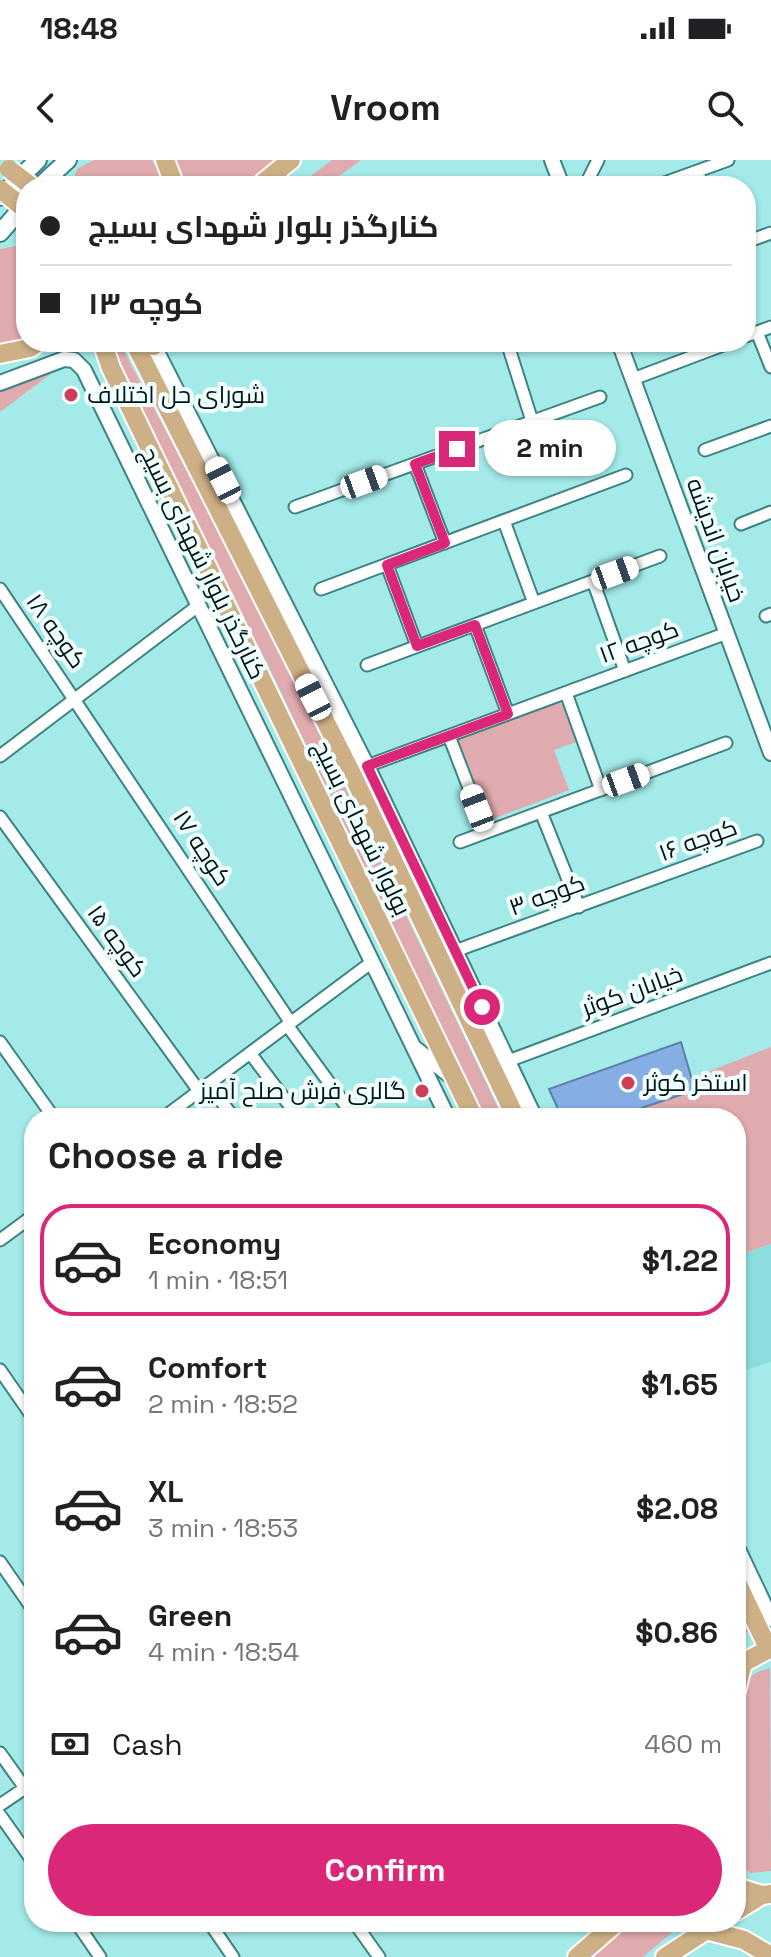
<!DOCTYPE html>
<meta charset="utf-8">
<style>
body{margin:0;font-family:"Space Grotesk",Cairo,sans-serif;background:#f6f6f6;color:#202124;height:100vh;display:flex;flex-direction:column;font-size:30px;white-space:nowrap}
*{box-sizing:border-box;margin:0}
p{font-size:26px;color:#757577}
.icon{flex:none;width:44px;height:44px;fill:none;stroke:currentColor;stroke-width:2;stroke-linecap:round;stroke-linejoin:round}
.map{position:relative;flex:1;overflow:hidden}
.panel{position:absolute;left:24px;top:948px;width:722px;height:824px;display:flex;flex-direction:column;background:#fff;border-radius:32px;box-shadow:0 2px 6px #0004}
.panel>*{flex:none}
.top-card{position:absolute;left:16px;top:16px;width:740px;height:176px;border-radius:32px;box-shadow:0 2px 6px #0004;display:grid;align-content:center;height:176px;padding:0 24px;background:#fff}
.end{position:absolute;width:36px;height:36px;margin:-18px;border:10px solid #db2777;background:#fff;box-shadow:0 0 0 4px #fff}
.from{border-radius:50%}
.bubble{position:absolute;height:56px;border-radius:28px;background:#fff;box-shadow:0 2px 6px #0004;font-size:26px;font-weight:700;line-height:56px;text-align:center}
.car{position:absolute;width:24px;height:48px;margin:-24px -12px;border-radius:10px;box-shadow:0 0 6px 2px #0007;background:linear-gradient(#fff 24%,#345 0 40%,#fff 0 76%,#345 0 86%,#fff 0)}
.top-card b{display:flex;align-items:center;gap:28px;height:76px;font-size:30px}
.top-card b+b{border-top:2px solid #e0e0e0}
.top-card i{width:20px;height:20px;background:#202124}
ul{padding:0;list-style:none}
li{display:flex;align-items:center;gap:24px;height:112px;margin:0 16px 12px;padding:0 8px;border:4px solid transparent;border-radius:32px}
li div{flex:1}
li b{display:block;font-size:30px}
li em{font-style:normal;font-weight:700}
li.current{border-color:#db2777}
li>.icon{width:72px;height:72px;stroke-width:1.5}
h2{padding:0 24px;font-size:36px;line-height:96px}
.pay{display:flex;align-items:center;gap:20px;height:88px;padding:0 24px;font-size:30px}
.pay p{margin-inline-start:auto}
.button{display:flex;gap:16px;margin-top:auto;padding:16px 24px}
.button a{flex:1;height:92px;border-radius:48px;background:#db2777;color:#fff;font-size:32px;font-weight:700;line-height:92px;text-align:center}
.status{display:flex;justify-content:space-between;align-items:center;height:56px;padding:0 40px;background:#fff;direction:ltr}
.status svg{height:22px;fill:currentColor}
header{display:flex;justify-content:space-between;align-items:center;height:104px;padding:0 24px;background:#fff;font-size:36px;font-weight:700}
.map>svg:first-child{display:block}
</style>
<div class="status"><b>18:48</b><svg viewBox="0 0 49 12"><path d="M0 12V9h3v3zM5 12V6h3v6zM10 12V3h3v9zM15 12V0h3v12zM26 1h20v11H26zM47 4h2v5h-2z"/></svg></div>
<header><svg class="icon" aria-label="back" viewBox="0 0 24 24"><path d="M15 5l-7 7 7 7"/></svg>Vroom<svg class="icon" aria-label="search" viewBox="0 0 24 24"><circle cx="10" cy="10" r="6"/><path d="M15 15l6 6"/></svg></header>
<div class="map">
<svg width="771" height="1797" viewBox="0 0 771 1797">
<rect width="100%" height="100%" fill="#a3eae9"/>
<path fill="#8cdedd" d="M771,1084V1202L736,1213V1096Z"/>
<path fill="#e0abae" d="M94,0H152L167,26H71L77,9Z
M174,0H276L241,26H182Z
M332,0H361L326,26H311V16Z
M19,64L26,69V177L0,184V89L21,85Z
M108,182H119L218,370L327,590L503,958H487L479,950L271,511L147,271Z
M56,210L0,252V230Z
M557,540L563,546L576,582L554,590L569,630L490,660L456,576Z
M771,887V1084L736,1096V958H642L639,949L695,930L692,918Z
M736,1442L748,1468L746,1475L739,1478L736,1477Z
M770,1508L771,1711L750,1713L736,1699C736,1660 730,1556 746,1524C751,1513 759,1511 770,1508Z
M630,1762H676L675,1770L643,1797H590Z"/>
<path fill="#85afe4" stroke="#5d81a6" stroke-width="2" d="M681,882L695,930L612,958H562L549,929Z"/>
<g fill="none" stroke-linecap="round" stroke-linejoin="round">
<defs>
<path id="minor" d="M697,11L703,26
M585,26L598,0
M656,26L728,0
M746,82L771,73
M757,172L771,207
M746,176L771,167
M507,182L532,261
M633,219L731,182
M705,290L771,266
M415,304L445,383
M295,347L600,237
M504,361L534,443
M741,364L771,352
M387,405L417,486
M593,421L625,511
M0,429L291,863
M321,429L626,315
M766,456L771,454
M475,465L508,554
M367,505L660,396
M566,533L601,630
M449,576L486,672
M0,596L199,445
M367,606L727,473
M541,652L579,747
M0,657L199,931
M460,682L726,583
M455,791L757,681
M287,865L355,958
M0,882L54,958
M250,893L299,958
M508,901L771,803
M208,924L234,958
M163,958L372,802
M27,1060L34,1070
M0,1080L34,1055
M0,1210L34,1259
M0,1402L34,1451
M0,1593L25,1628
M0,1645L34,1622
M0,1655L34,1703
M76,1762L100,1797
M209,1762L233,1797
M354,1762L379,1797"/>
<path id="tertiary" d="M552,0L562,26
M619,182L771,593
M154,186L367,606L535,958
M0,223L64,199L74,200L84,210L448,958
M416,889L453,918
M736,1385L771,1459"/>
<path id="secondary" d="M40,26L68,0
M0,37L38,0
M0,73L26,43"/>
<path id="primary" d="M165,0L175,26
M259,26L291,0
M102,182L111,208L474,958
M134,182L352,614L516,958
M154,182V186
M0,194L30,188L38,182
M736,1420L768,1488
M736,1531L743,1503L771,1488
M736,1727L762,1735L771,1734
M736,1751L762,1735
M706,1770L744,1780L771,1796
M577,1797L617,1762
M665,1797L716,1764"/>
</defs>
<use href="#minor" stroke="#3c8382" stroke-width="15"/>
<use href="#tertiary" stroke="#3c8382" stroke-width="18"/>
<use href="#secondary" stroke="#3c8382" stroke-width="20"/>
<use href="#primary" stroke="#fff" stroke-width="22"/>
<use href="#minor" stroke="#fff" stroke-width="11"/>
<use href="#tertiary" stroke="#fff" stroke-width="14"/>
<use href="#secondary" stroke="#fff" stroke-width="16"/>
<use href="#primary" stroke="#cdb085" stroke-width="18"/>
<defs>
<path id="primary-bridge" d="M9,9L31,26
M0,29L26,50"/>
</defs>
<use href="#primary-bridge" stroke="#fff" stroke-width="22" stroke-linecap="butt"/>
<use href="#primary-bridge" stroke="#cdb085" stroke-width="18"/>
</g>
<g fill="none" stroke-linecap="round" stroke-linejoin="round">
<path stroke="#db2777" stroke-width="10" d="M457,289L415,304L445,383L387,405L417,486L475,465L508,554L367,606L482,847"/>
</g>
<g fill="#ce3e58" stroke="#f2ffff" stroke-width="3">
<circle cx="71" cy="235" r="8"/>
<circle cx="628" cy="923" r="8"/>
<circle cx="422" cy="931" r="8"/>
</g>
<g text-anchor="middle" stroke-width="8" stroke-linejoin="round" paint-order="stroke">
<g font-size="24" fill="#001515" stroke="#f2ffff" text-anchor="start">
<text x="87" y="243">شورای حل اختلاف</text>
<text x="644" y="931">استخر کوثر</text>
<text x="406" y="939" text-anchor="end">گالری فرش صلح آمیز</text>
</g>
<g font-size="24" fill="#001515" stroke="#f2ffff">
<text transform="translate(716 380) rotate(70)" y="8">خیابان اندیشه</text>
<text transform="translate(203 403) rotate(64)" y="8">کنارگذر بلوار شهدای بسیج</text>
<text transform="translate(56 471) rotate(55)" y="8">کوچه ۱۸</text>
<text transform="translate(639 482) rotate(-20)" y="8">کوچه ۱۲</text>
<text transform="translate(362 668) rotate(64)" y="8">بولوار شهدای بسیج</text>
<text transform="translate(698 680) rotate(-20)" y="8">کوچه ۱۶</text>
<text transform="translate(202 688) rotate(57)" y="8">کوچه ۱۷</text>
<text transform="translate(547 735) rotate(-20)" y="8">کوچه ۳</text>
<text transform="translate(117 781) rotate(54)" y="8">کوچه ۱۵</text>
<text transform="translate(632 831) rotate(-20)" y="8">خیابان کوثر</text>
</g>
</g>
</svg>
<i class="end from" style="left:482px;top:847px"></i>
<i class="end" style="left:457px;top:289px"></i>
<div class="bubble" style="left:484px;top:260px;width:132px">2 min</div>
<i class="car" style="left:223px;top:320px;rotate:333deg"></i>
<i class="car" style="left:364px;top:322px;rotate:70deg"></i>
<i class="car" style="left:615px;top:413px;rotate:70deg"></i>
<i class="car" style="left:313px;top:537px;rotate:333deg"></i>
<i class="car" style="left:626px;top:620px;rotate:70deg"></i>
<i class="car" style="left:477px;top:648px;rotate:339deg"></i>
<div class="top-card">
<b><i class="from"></i>کنارگذر بلوار شهدای بسیج</b>
<b><i></i>کوچه ۱۳</b>
</div>
<section class="panel">
<h2>Choose a ride</h2>
<ul>
<li class="current"><svg class="icon" aria-label="car" viewBox="0 0 24 24"><path d="M5 17H2v-5l4-1 3-4h7l3 4 3 1v5h-3M9 17h6M6 11h13"/><circle cx="7" cy="17" r="2"/><circle cx="17" cy="17" r="2"/></svg><div><b>Economy</b><p>1 min · 18:51</p></div><em>$1.22</em></li>
<li><svg class="icon" aria-label="car" viewBox="0 0 24 24"><path d="M5 17H2v-5l4-1 3-4h7l3 4 3 1v5h-3M9 17h6M6 11h13"/><circle cx="7" cy="17" r="2"/><circle cx="17" cy="17" r="2"/></svg><div><b>Comfort</b><p>2 min · 18:52</p></div><em>$1.65</em></li>
<li><svg class="icon" aria-label="car" viewBox="0 0 24 24"><path d="M5 17H2v-5l4-1 3-4h7l3 4 3 1v5h-3M9 17h6M6 11h13"/><circle cx="7" cy="17" r="2"/><circle cx="17" cy="17" r="2"/></svg><div><b>XL</b><p>3 min · 18:53</p></div><em>$2.08</em></li>
<li><svg class="icon" aria-label="car" viewBox="0 0 24 24"><path d="M5 17H2v-5l4-1 3-4h7l3 4 3 1v5h-3M9 17h6M6 11h13"/><circle cx="7" cy="17" r="2"/><circle cx="17" cy="17" r="2"/></svg><div><b>Green</b><p>4 min · 18:54</p></div><em>$0.86</em></li>
</ul>
<div class="pay"><svg class="icon" aria-label="cash" viewBox="0 0 24 24"><path d="M3 7h18v10H3z"/><circle cx="12" cy="12" r="2"/></svg>Cash<p>460 m</p></div>
<div class="button"><a>Confirm</a></div>
</section>
</div>
